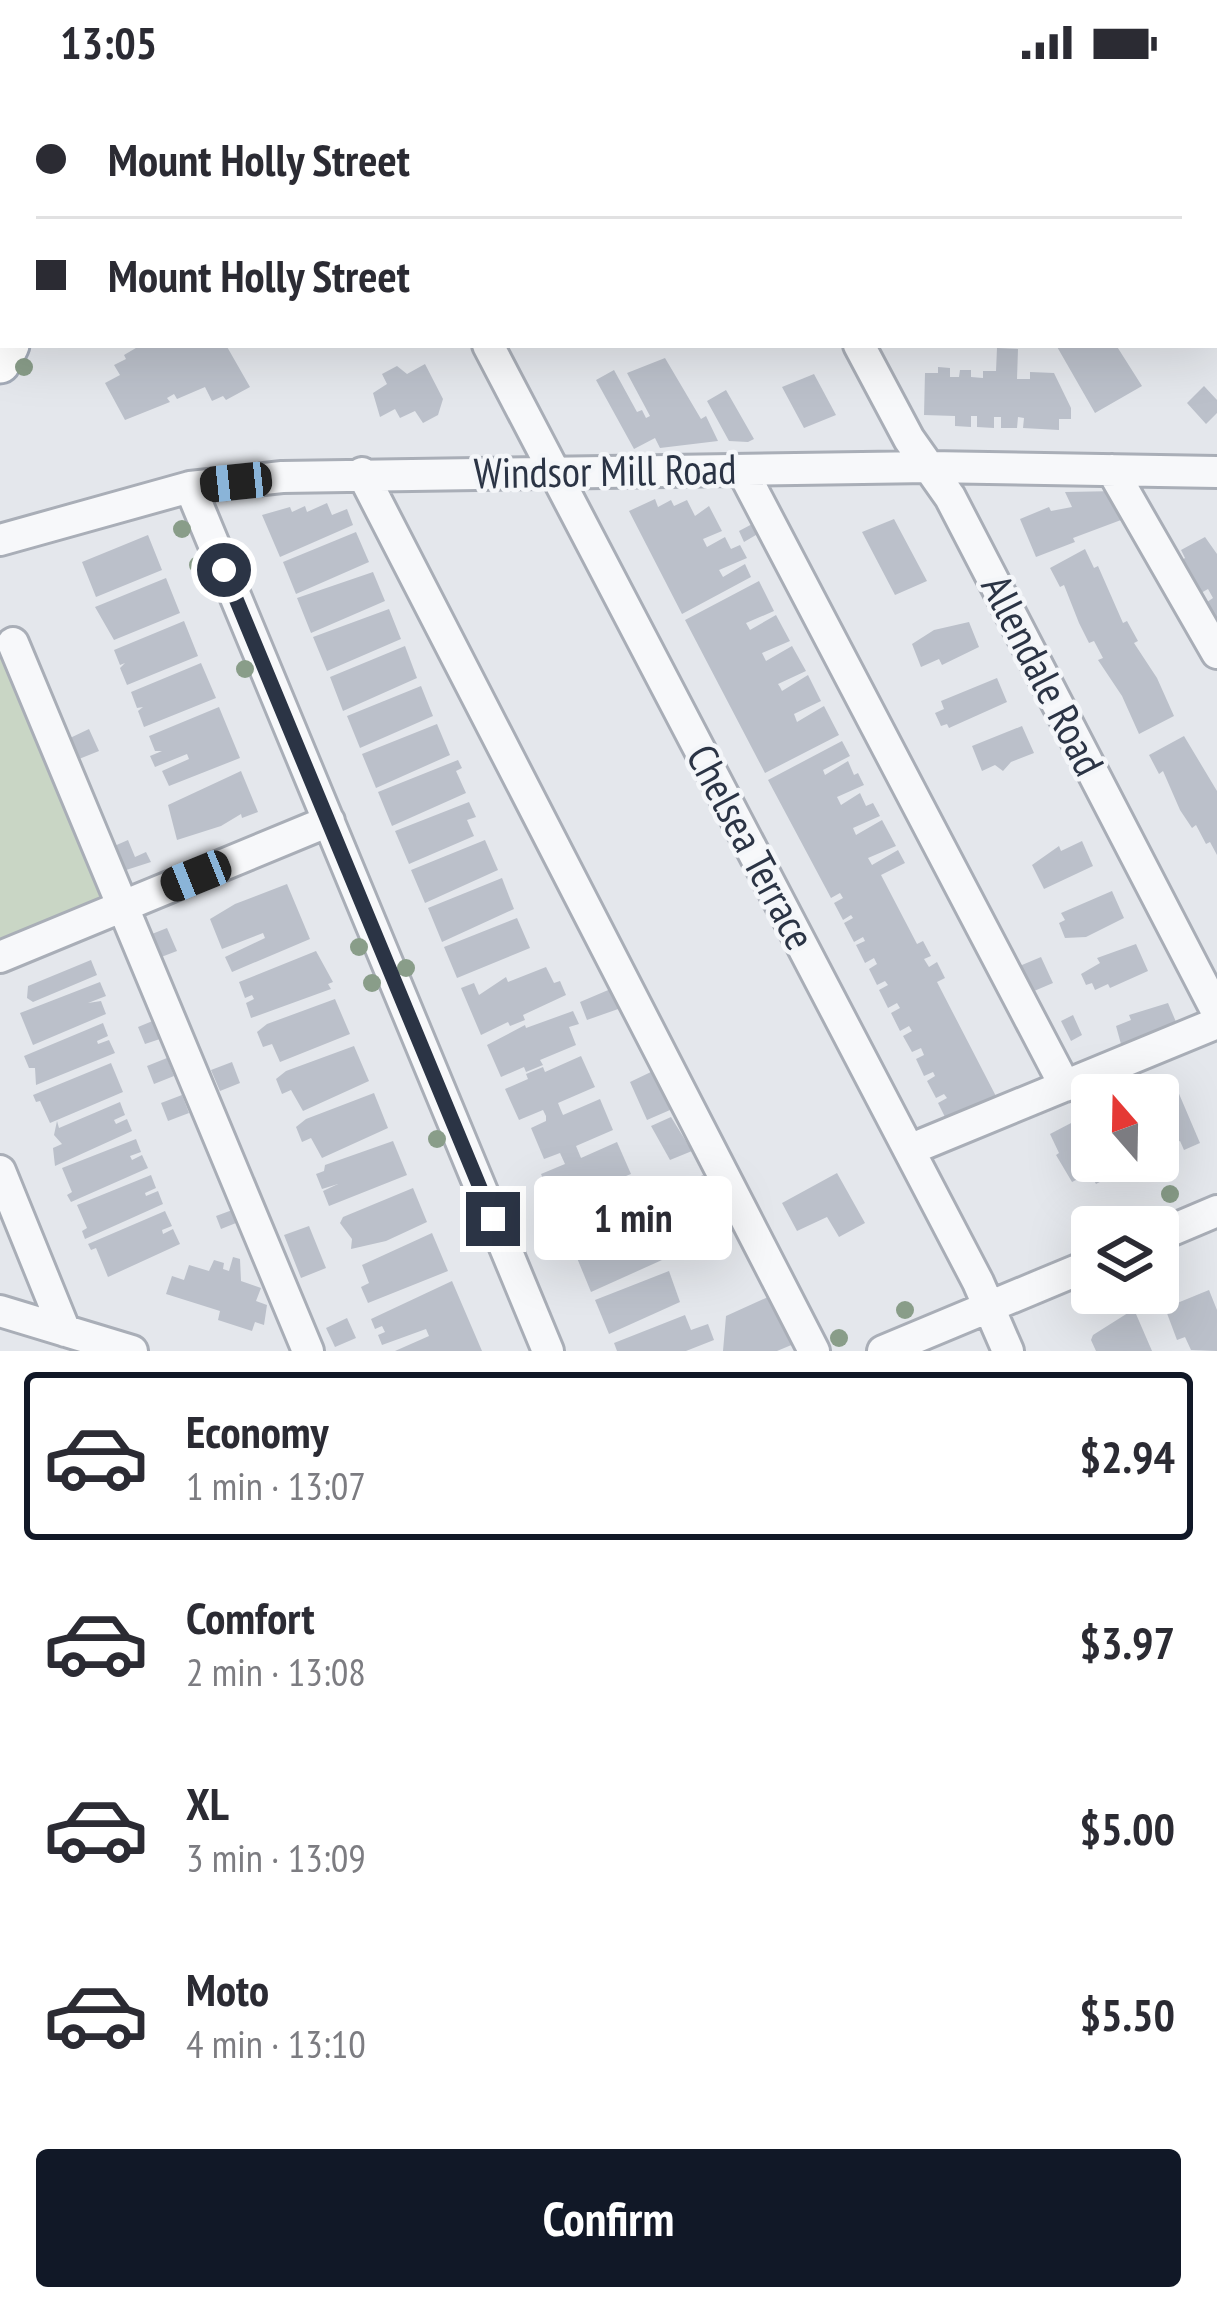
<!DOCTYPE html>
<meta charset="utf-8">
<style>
body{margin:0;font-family:"PT Sans Narrow",sans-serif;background:#f2f2f3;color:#2b2b33;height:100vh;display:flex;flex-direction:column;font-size:45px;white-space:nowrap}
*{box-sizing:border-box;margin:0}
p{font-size:39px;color:#7c7c81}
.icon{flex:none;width:66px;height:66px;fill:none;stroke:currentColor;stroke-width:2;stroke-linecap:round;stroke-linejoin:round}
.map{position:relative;height:1267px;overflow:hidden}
.side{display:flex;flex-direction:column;background:#fff;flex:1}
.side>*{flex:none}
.banner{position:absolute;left:0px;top:0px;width:1218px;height:264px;box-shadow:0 12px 48px #0002;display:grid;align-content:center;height:264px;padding:0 36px;background:#fff}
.needle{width:78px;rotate:340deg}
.controls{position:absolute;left:1071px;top:990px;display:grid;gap:24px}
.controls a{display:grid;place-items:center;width:108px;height:108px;border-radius:12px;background:#fff;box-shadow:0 12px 48px #0002;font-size:60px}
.end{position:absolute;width:54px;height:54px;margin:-27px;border:15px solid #2b3445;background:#fff;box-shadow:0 0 0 6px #fff}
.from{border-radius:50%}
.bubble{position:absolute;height:84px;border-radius:12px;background:#fff;box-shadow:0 12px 48px #0002;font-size:39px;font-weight:600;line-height:84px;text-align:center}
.car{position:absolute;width:36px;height:72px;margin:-36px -18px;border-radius:15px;box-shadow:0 0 9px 3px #0007;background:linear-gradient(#222 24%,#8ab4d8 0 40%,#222 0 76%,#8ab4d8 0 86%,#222 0)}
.banner b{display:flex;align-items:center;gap:42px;height:114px;font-size:45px}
.banner b+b{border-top:3px solid #e1e1e2}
.banner i{width:30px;height:30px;background:#2b2b33}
ul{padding:21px 0 0;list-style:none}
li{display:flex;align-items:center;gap:36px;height:168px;margin:0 24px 18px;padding:0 12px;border:6px solid transparent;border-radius:12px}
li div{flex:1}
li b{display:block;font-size:45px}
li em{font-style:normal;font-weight:600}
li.active{border-color:#111827}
li>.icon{width:108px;height:108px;stroke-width:1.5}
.primary-button{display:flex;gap:24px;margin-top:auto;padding:24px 36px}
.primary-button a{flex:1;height:138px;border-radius:12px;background:#111827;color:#fff;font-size:48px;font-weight:600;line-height:138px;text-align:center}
.status{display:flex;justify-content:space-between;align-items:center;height:84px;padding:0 60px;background:#fff;direction:ltr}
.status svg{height:33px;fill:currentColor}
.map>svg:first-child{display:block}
</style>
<div class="status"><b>13:05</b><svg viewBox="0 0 49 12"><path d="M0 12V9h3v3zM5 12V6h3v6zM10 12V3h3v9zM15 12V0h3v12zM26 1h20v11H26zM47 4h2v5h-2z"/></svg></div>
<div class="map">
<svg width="1217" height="1267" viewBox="0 0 1217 1267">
<rect width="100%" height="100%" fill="#e4e7ec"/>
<path fill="#c9d6c5" d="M0,546L105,811L95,819L0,855Z"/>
<path fill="#bbc0ca" d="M141,261H226L250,303L226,316L223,312L212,317L205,303L177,315L174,310L167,314L170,318L125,336L105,299L120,291L114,281L126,275L124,271Z
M1056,261H1116L1142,302L1095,329Z
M997,264L1018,265L1017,295H1030V288L1054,289L1071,324V335H1059V346L1023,344L1024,334L1018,333L1017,344H1001V333H994V344L977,343V332H971V343L955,342V332L924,331L925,289H938V283L950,284V293H959L960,286H971V293L983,294V287H996Z
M665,274L701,335L706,332L718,357L660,364L655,354L634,365L596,296L614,286L637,328L642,326L646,334L650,332L627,289Z
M425,280L443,315L438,331L423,339L415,327L400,334L395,325L380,333L373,309L387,300L382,290L397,282L407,290Z
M814,290L836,331L804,344L782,303Z
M1204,302L1217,316V329L1206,340L1187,319Z
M726,306L754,355L748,358L729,357L707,317Z
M1118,407L1129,433L1073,454L1075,458L1036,473L1020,435L1049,423L1051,427L1072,423L1065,408Z
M655,415L658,423L671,416L674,422L687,416L695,432L709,422L722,447L703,455L707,463L725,453L731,465L740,461L747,474L719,486L723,493L745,480L751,493L682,530L629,427Z
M327,419L332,431L347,425L353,441L280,473L262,431L290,423L292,428L305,422L307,428Z
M894,435L927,497L895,511L862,448Z
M756,438L761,448L744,458L739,447Z
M356,448L369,478L296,510L283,478Z
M148,451L162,486L96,513L82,478Z
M1205,453L1217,470V535L1207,518L1213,514L1208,505L1201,509L1182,476L1185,474L1181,466Z
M1085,465L1094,484L1098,482L1123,539L1127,537L1138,557L1134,559L1157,594L1174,632L1139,650L1122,612L1098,576L1103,574L1094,557L1089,559L1079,539L1064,501L1060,503L1050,484Z
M373,488L385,517L311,549L297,514Z
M166,494L180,529L114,556L95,523Z
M759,497L774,527L746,539L750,546L776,531L790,557L762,569L766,577L792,562L806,587L778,600L780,603L782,607L808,591L821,617L794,630L797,638L824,622L839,651L765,689L685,536Z
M389,525L401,555L327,587L313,553Z
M184,537L198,572L127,601L120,584L125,579L120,581L114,566Z
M969,538L979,563L942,581L939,575L921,583L912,560L934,546Z
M405,562L417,594L343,627L330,593Z
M201,579L216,614L144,643L138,627L143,623L137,624L131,608Z
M997,594L1007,618L949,644L947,640L941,642L935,629L944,625L941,617Z
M421,602L433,632L360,664L347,632Z
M219,623L240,674L169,702L162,687L189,675L187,670L155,683L150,672L162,667H155L149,652Z
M437,640L450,671L376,704L362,670Z
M1022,642L1034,669L1011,678L1003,687L995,681L982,687L972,662Z
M89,645L99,667L79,675L70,654Z
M1184,652L1217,707V771L1210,758L1206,760L1196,741L1192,744L1180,726L1163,687L1159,690L1149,671Z
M842,657L850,672L823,686L825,691L848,677L854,691L858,689L864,701L837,713L841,721L860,709L866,722L873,719L880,732L853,744L856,751L882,736L896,762L868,774L872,781L898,766L905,779L881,791L917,860L923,857L931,872L924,875L929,883L937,878L945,894L937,898L999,1018L947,1037L938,1019L947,1014L944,1010L936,1014L927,997L935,992L933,988L924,992L916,975L924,971L921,964L912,968L903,952L912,947L909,942L900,947L891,929L900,924L897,919L888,924L879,906L888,901L885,897L877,901L869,885L877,880L874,874L865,879L856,861L865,857L863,853L854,858L844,839L853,834L851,831L843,836L834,819L843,814L840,809L831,814L768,696Z
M458,676L462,684L456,687L466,709L392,742L378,708Z
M241,687L258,728L242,734L241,730L221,742L177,756L168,721Z
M469,718L476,733L467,736L474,752L409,780L395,747Z
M128,756L135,773L146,768L151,778L123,787L112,763Z
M485,756L498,786L425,819L411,786Z
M1082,757L1093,782L1044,805L1032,781L1059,762L1061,767Z
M502,794L514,825L442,858L428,824Z
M287,800L310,855L232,888L225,873L265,854L263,849L222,865L210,835L235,820Z
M1112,807L1124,834L1086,853L1065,854L1059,839L1065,836L1061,829Z
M517,834L530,864L457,894L444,863Z
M167,844L177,867L156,875L147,852Z
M1136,860L1148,887L1110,904L1108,900L1095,906L1092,899L1086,901L1081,890L1100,879L1097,874Z
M316,867L333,898L328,900L331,905L251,934L246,919L254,915L252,911L245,914L239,898Z
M1041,873L1053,899L1027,910L1015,884Z
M91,876L97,891L33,918L27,914L28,902Z
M546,883L554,899L560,897L566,911L523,931L525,936L510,942L508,938L481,951L461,904L474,899L479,911L506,893L508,898Z
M100,898L106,912L88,919L101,917L106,930L33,961L20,929Z
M613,904L621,924L587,936L580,918Z
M335,915L350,950L280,978L272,960L263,963L257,948L267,940Z
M1168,919L1179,945L1124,971L1116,942L1131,936L1129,931Z
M573,927L579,940L569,943L576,961L540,976L543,981L526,988L524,983L501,993L487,961L525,941L526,944Z
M1073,931L1082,951L1071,957L1061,937Z
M155,936L163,954L145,960L138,943Z
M103,939L108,952L97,957L98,960L109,956L115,969L36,1001L35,984H29L24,972Z
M354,962L369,997L303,1027L291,1006L282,1010L276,995L286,987Z
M581,972L595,1003L558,1019L560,1024L563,1031L600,1015L613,1046L576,1062L581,1074L617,1058L631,1090L594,1105L599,1116L654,1096L659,1109L643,1120L648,1133L612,1148L614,1153L598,1160L596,1154L572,1164L559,1132L582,1122L578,1112L554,1122L548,1106L541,1090L565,1080L560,1069L544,1075L531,1044L546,1037V1032L543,1026L519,1036L505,1005L528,995L526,990L543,983L545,988Z
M167,974L174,992L154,1000L147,982Z
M232,978L240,999L220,1007L211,986Z
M111,979L123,1008L50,1039L40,1017L36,1018L33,1011Z
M653,987L670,1026L647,1036L630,998Z
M1171,991L1200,1059L1184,1066L1180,1057L1169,1061L1165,1056V1048L1158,1040V1011H1145L1142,1004Z
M374,1009L388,1044L322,1074L311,1054L302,1058L296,1043L306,1035Z
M182,1011L189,1029L168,1037L161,1019Z
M120,1018L125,1031L114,1036L116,1040L127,1035L132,1047L55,1082L53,1064L62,1060L54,1051L57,1037L59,1044Z
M671,1033L692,1067L670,1076L651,1042Z
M1073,1038L1092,1069V1077H1104L1111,1092L1096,1100L1090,1089L1072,1098L1056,1071L1059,1069L1050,1050Z
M136,1055L141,1068L130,1072L132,1076L142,1071L148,1084L71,1118L67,1111L72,1108L62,1084Z
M393,1057L407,1091L329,1122L323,1107L338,1100L322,1105L316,1090L324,1087L325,1081Z
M837,1089L865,1139L839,1153L827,1133L797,1147L782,1119Z
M151,1091L156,1104L145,1109L146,1112L158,1107L163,1120L85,1155L82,1147L87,1144L77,1121Z
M703,1091L711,1110L690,1119L682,1101Z
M413,1104L427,1138L386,1157L351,1165L352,1155L340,1139L343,1133Z
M235,1125L241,1137L221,1145L216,1132Z
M165,1127L172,1142L162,1146L163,1150L173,1145L180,1160L108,1193L96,1164L91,1166L88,1160Z
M309,1142L326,1184L301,1194L284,1151Z
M649,1145L662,1176L591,1208L577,1174Z
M432,1149L448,1187L368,1219L361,1203L369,1199L362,1181Z
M233,1173L240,1175L241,1197L261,1204L256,1217L267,1221L264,1241L255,1238L252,1247L218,1236L220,1227L166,1210L172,1192L184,1196L189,1181L209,1187L214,1176L224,1179L223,1185L229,1187Z
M669,1187L680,1218L609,1250L595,1216Z
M452,1197L482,1267H395L429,1252L426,1245L382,1261L378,1251L385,1248L382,1242L375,1245L371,1235Z
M1209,1206L1217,1226V1267L1191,1266L1185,1253L1177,1256L1165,1224Z
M777,1209L801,1257L777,1267H723L726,1232Z
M1131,1227L1136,1230L1152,1267H1096L1091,1256L1093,1251Z
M685,1231L691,1246L708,1240L714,1256L686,1267H617L614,1259Z
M347,1234L356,1254L335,1263L326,1244Z"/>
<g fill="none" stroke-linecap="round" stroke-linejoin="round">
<defs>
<path id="minor" d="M349,0L351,3
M719,0L720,3
M1170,0L1173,3
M1215,50L1217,52
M488,261L978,1198L1008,1267
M859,261L909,355L950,413L1217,928
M742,386L1065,1002
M1112,386L1217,569
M362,389L814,1267
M190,403L548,1267
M0,456L190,403L282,393L929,383L1217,388
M13,559L308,1267
M0,873L329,737
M909,1066L1217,939
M0,1087L65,1247
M1158,1152L1217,1127
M0,1227L132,1267
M883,1267L1092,1180"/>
<path id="major" d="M281,3L285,0
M419,3L426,0
M0,279L9,261"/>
</defs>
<use href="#minor" stroke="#a9aeb7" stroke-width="36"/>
<use href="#major" stroke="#a3abb8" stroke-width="45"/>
<use href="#minor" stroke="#f7f8fa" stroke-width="30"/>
<use href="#major" stroke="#fff" stroke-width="39"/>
</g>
<g fill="#899d89">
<circle cx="24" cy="283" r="9"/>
<circle cx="182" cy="445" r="9"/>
<circle cx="198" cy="481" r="9"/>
<circle cx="245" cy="585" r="9"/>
<circle cx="359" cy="863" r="9"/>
<circle cx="406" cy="884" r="9"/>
<circle cx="372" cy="899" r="9"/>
<circle cx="437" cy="1055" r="9"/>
<circle cx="1170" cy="1110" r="9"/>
<circle cx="905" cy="1226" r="9"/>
<circle cx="839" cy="1254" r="9"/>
</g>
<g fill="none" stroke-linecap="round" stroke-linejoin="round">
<path stroke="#2b3445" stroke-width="15" d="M224,486L493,1135"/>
</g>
<g text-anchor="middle" stroke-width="9" stroke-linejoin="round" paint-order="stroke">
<g font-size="42" fill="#2b3445" stroke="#f4f6f9">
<text transform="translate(605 387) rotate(-1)" y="15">Windsor Mill Road</text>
<text transform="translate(1043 591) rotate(63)" y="15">Allendale Road</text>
<text transform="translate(751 763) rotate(62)" y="15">Chelsea Terrace</text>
</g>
</g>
</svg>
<div class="controls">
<a><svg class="needle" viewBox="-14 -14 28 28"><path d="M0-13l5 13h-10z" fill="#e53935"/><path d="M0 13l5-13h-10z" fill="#7c7c81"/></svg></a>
<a><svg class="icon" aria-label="layers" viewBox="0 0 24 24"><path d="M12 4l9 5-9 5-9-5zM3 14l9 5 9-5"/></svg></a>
</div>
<i class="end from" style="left:224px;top:486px"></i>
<i class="end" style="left:493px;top:1135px"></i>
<div class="bubble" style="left:534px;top:1092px;width:198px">1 min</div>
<i class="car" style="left:236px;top:398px;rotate:264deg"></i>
<i class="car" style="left:196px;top:792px;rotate:248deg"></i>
<div class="banner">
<b><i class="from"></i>Mount Holly Street</b>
<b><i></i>Mount Holly Street</b>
</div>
</div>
<section class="side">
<ul>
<li class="active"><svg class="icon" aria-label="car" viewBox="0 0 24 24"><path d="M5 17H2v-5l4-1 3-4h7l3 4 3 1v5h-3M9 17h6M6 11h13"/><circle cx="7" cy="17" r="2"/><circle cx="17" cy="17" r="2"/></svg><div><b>Economy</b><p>1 min · 13:07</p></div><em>$2.94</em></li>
<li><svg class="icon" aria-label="car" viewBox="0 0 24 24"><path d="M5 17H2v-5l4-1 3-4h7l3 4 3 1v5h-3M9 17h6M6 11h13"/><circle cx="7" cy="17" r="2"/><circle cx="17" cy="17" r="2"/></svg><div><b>Comfort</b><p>2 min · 13:08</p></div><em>$3.97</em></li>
<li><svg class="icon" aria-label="car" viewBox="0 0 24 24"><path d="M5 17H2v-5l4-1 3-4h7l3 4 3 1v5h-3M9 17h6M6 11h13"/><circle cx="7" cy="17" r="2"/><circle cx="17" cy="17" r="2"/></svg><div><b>XL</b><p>3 min · 13:09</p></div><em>$5.00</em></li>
<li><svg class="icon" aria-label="car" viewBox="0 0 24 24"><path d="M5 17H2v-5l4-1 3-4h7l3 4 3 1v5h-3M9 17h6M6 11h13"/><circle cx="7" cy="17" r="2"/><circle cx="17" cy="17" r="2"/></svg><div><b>Moto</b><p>4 min · 13:10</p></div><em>$5.50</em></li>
</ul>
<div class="primary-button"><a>Confirm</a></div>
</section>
